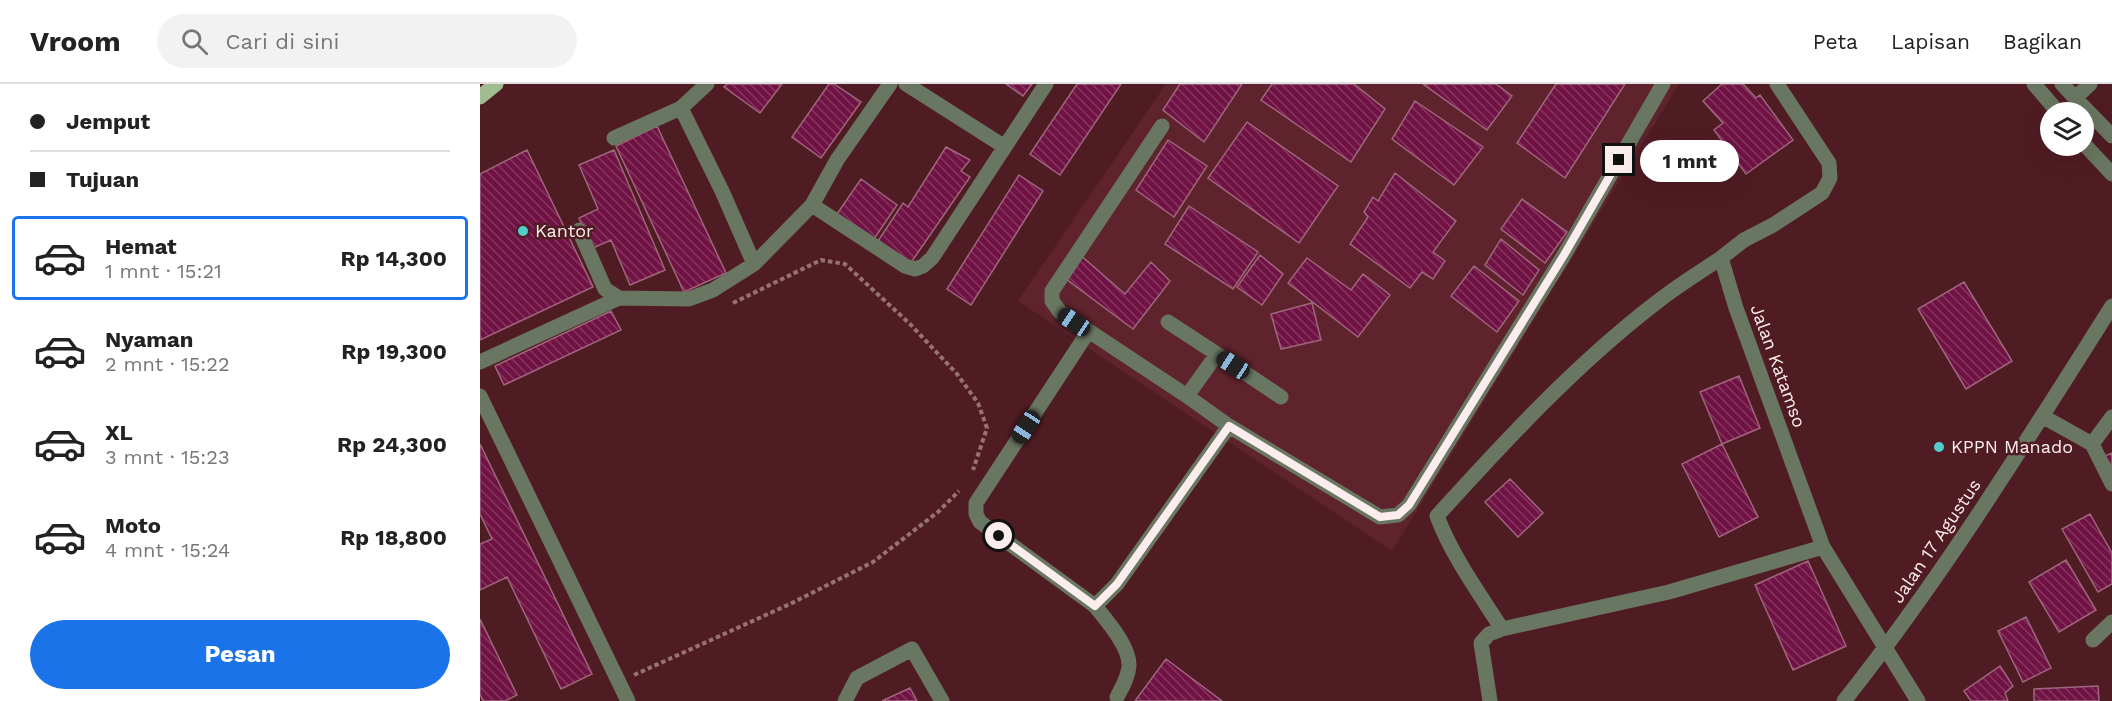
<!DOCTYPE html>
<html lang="id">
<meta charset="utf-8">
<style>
body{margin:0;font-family:"Work Sans",sans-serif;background:#f2f2f2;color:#222;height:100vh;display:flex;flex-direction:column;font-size:22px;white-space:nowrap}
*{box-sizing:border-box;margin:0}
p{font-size:20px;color:#767676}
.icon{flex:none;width:33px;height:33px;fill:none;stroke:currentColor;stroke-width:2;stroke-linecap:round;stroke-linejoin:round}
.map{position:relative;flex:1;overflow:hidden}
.details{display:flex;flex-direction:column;background:#fff;width:480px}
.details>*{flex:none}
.top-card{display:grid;align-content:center;height:132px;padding:0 30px;background:#fff}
.tools{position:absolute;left:1560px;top:18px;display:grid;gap:12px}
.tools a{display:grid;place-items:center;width:54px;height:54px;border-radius:50%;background:#fff;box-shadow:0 6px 24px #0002;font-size:30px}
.end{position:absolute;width:27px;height:27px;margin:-14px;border:8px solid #fbedee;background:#111;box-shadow:0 0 0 3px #111}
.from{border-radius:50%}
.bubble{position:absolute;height:42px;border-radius:21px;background:#fff;box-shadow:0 6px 24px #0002;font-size:20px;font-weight:700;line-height:42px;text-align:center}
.car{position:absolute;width:18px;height:36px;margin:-18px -9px;border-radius:8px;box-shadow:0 0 4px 2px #0007;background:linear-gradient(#222 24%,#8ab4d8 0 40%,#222 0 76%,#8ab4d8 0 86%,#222 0)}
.top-card b{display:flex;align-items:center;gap:21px;height:57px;font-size:22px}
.top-card b+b{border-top:2px solid #e0e0e0}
.top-card i{width:15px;height:15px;background:#222}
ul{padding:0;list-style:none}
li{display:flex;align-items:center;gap:18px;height:84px;margin:0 12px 9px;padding:0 18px;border:3px solid transparent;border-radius:6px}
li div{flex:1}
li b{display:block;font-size:22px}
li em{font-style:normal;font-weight:700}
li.on{border-color:#1a73e8}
li>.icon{width:54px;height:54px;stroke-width:1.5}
.primary-button{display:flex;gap:12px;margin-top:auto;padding:12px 30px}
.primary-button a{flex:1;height:69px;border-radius:36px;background:#1a73e8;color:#fff;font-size:24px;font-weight:700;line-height:69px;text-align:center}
header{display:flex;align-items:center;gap:36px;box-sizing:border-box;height:84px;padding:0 30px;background:#fff;border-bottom:2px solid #e0e0e0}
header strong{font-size:28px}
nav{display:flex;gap:33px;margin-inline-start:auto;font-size:21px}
.search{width:420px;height:54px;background:#f2f2f2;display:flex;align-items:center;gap:15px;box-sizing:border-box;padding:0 21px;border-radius:33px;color:#767676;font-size:22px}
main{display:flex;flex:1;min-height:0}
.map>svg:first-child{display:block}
</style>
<header>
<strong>Vroom</strong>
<div class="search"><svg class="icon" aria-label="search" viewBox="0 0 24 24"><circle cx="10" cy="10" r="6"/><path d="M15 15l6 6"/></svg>Cari di sini</div>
<nav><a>Peta</a><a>Lapisan</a><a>Bagikan</a></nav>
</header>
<main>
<section class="details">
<div class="top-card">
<b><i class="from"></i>Jemput</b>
<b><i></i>Tujuan</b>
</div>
<ul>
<li class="on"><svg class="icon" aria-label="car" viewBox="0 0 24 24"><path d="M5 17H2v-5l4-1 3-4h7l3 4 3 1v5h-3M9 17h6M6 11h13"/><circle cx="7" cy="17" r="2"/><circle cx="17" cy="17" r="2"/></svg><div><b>Hemat</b><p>1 mnt · 15:21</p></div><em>Rp 14,300</em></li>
<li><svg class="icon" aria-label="car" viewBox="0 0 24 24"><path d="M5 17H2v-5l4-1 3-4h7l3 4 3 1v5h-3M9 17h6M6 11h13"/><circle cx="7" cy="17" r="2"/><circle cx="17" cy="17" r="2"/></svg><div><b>Nyaman</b><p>2 mnt · 15:22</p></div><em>Rp 19,300</em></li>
<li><svg class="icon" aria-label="car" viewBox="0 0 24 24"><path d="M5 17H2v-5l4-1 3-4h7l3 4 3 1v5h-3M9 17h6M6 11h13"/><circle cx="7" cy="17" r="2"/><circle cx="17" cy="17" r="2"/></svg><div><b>XL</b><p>3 mnt · 15:23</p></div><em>Rp 24,300</em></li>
<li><svg class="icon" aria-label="car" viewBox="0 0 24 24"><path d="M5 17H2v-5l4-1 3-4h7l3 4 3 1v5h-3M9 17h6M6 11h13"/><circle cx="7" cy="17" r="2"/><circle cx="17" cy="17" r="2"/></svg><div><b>Moto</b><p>4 mnt · 15:24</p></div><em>Rp 18,800</em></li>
</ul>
<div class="primary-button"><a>Pesan</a></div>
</section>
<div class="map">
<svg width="1632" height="617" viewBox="0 0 1632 617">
<defs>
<pattern id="building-back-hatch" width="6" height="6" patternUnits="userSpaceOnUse" patternTransform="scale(1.5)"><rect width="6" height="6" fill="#701344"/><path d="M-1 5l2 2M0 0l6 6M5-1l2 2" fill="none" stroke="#85365f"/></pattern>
</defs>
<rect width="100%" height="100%" fill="#501c23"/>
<path fill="#5e232c" d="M686,0H1199L912,467L538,217Z"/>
<path fill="url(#building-back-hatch)" stroke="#9f667d" stroke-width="1.5" d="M247,0H302L280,29L244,3Z
M349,0H354L381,18L341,74L312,53Z
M526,0H552L543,12Z
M597,0H641L580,91L550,70Z
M700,0H762L724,58L683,26Z
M792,0H874L905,25L871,78L781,16Z
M943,0H1016L1032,12L1007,46Z
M1076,0H1145L1085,94L1037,59Z
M1242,0H1263L1276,14L1280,11L1313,56L1266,90L1234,46L1243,39L1223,17Z
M935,17L1003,63L974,101L912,55Z
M767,38L858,102L819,159L728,94Z
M177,42L246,189L204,208L136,62Z
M688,56L727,82L694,133L656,106Z
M466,63L490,76L481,87L490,93L430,180L398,157L423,119L428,123Z
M47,66L113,203L0,256V90Z
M134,66L185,186L150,201L131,156L113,164L99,134L118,125L99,81Z
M915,89L976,137L953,168L965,177L953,195L942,188L930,204L870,160L888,133L884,128L893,113L898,117Z
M539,91L563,107L491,221L467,205Z
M381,95L417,121L394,155L357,130Z
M1042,115L1087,148L1065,179L1021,145Z
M709,122L778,168L753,205L685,160Z
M1021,155L1059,186L1043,211L1005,181Z
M599,170L645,210L671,178L690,197L653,245L582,192Z
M780,171L803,190L782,221L757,203Z
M827,174L871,206L883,190L910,211L878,253L808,199Z
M994,182L1039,217L1017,248L971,212Z
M1484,198L1532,277L1486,305L1438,225Z
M832,219L841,256L801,265L791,230Z
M131,227L141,246L24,301L15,282Z
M1259,292L1280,344L1242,360L1220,308Z
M0,360L112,590L81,605L27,493L0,506V460L12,455L0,430Z
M1242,360L1278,433L1239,453L1202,380Z
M1632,369V384L1625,372Z
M1030,395L1063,429L1038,453L1005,418Z
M1610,430L1632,469V500L1618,508L1582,445Z
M1586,476L1616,526L1579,548L1549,498Z
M1328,477L1366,562L1313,586L1275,501Z
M1546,533L1571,584L1543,598L1518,547Z
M0,535L37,611L25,617H3L0,610Z
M686,575L742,617H655Z
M1520,582L1533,602L1525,609L1528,617H1491L1484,607Z
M1618,602L1619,617H1554V605Z
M430,604L437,617H402Z"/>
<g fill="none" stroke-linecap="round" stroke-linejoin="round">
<path stroke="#967276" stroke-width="4" stroke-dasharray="4.5 3" stroke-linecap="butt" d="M253,219L341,176L365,180L430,240L477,290L498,319L507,344L493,386
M154,591L310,520L393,478L458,428L479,407"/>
<path stroke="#697661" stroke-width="15" d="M426,0L525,63
M1297,0L1349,79L1350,94L1342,109L1293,141L1264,156L1241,174L1256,224L1343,463L1438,617
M1554,0L1578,28
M1582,0L1595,14L1610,0
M1595,14L1632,52
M201,24L242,107L274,180
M682,42L572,207V217L580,228L707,312L749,342L900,433L918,431L929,421L1084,171L1183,0
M134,54L201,24L227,0
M1604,60L1632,90
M332,121L357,76L410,0
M99,146L125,205L139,214L209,215L233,206L274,180L332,121L425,182L435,185L443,182L452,174L566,0
M688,238L737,270
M608,248L496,419V430L500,438L615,522L637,500L749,342
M0,278L139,214
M0,312L148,617
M707,312L737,270L801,313
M1562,332L1612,360L1632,400
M1612,360L1632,333
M615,522C627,537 650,563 649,582C648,594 642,603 637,613
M1022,545C999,509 972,472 957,432C1026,356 1096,280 1177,218C1197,202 1220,188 1241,174
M1613,556L1632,538
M365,617L377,594L432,565L462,617
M1010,617L1001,559L1009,550L1022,545L1189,508L1343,463
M1364,617C1463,492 1547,356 1632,222"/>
<path stroke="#a1bc91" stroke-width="15" d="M0,13L16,0"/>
</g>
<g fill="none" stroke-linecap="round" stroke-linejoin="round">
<path stroke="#fbedee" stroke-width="8" d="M519,452L615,522L637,500L749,342L900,433L918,431L929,421L1084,171L1139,76"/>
</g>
<g fill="#52cdcc" stroke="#501c23" stroke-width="2">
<circle cx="43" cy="147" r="6"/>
<circle cx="1459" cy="363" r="6"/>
</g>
<g text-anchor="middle" stroke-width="5" stroke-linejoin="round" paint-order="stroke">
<g font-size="18" fill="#fbedee" stroke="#501c23" text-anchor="start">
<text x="55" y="153">Kantor</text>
<text x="1471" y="369">KPPN Manado</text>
</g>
<g font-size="18" fill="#fbedee" stroke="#501c23">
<text transform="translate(1298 282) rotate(70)" y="6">Jalan Katamso</text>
<text transform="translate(1456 457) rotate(-56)" y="6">Jalan 17 Agustus</text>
</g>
</g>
</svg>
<div class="tools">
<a><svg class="icon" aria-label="layers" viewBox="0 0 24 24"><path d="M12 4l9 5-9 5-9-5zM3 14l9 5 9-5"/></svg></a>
</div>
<i class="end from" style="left:519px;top:452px"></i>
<i class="end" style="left:1139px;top:76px"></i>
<div class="bubble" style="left:1160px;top:56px;width:99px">1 mnt</div>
<i class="car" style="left:594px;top:238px;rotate:304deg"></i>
<i class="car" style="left:753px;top:281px;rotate:303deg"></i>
<i class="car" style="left:546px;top:343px;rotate:213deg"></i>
</div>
</main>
